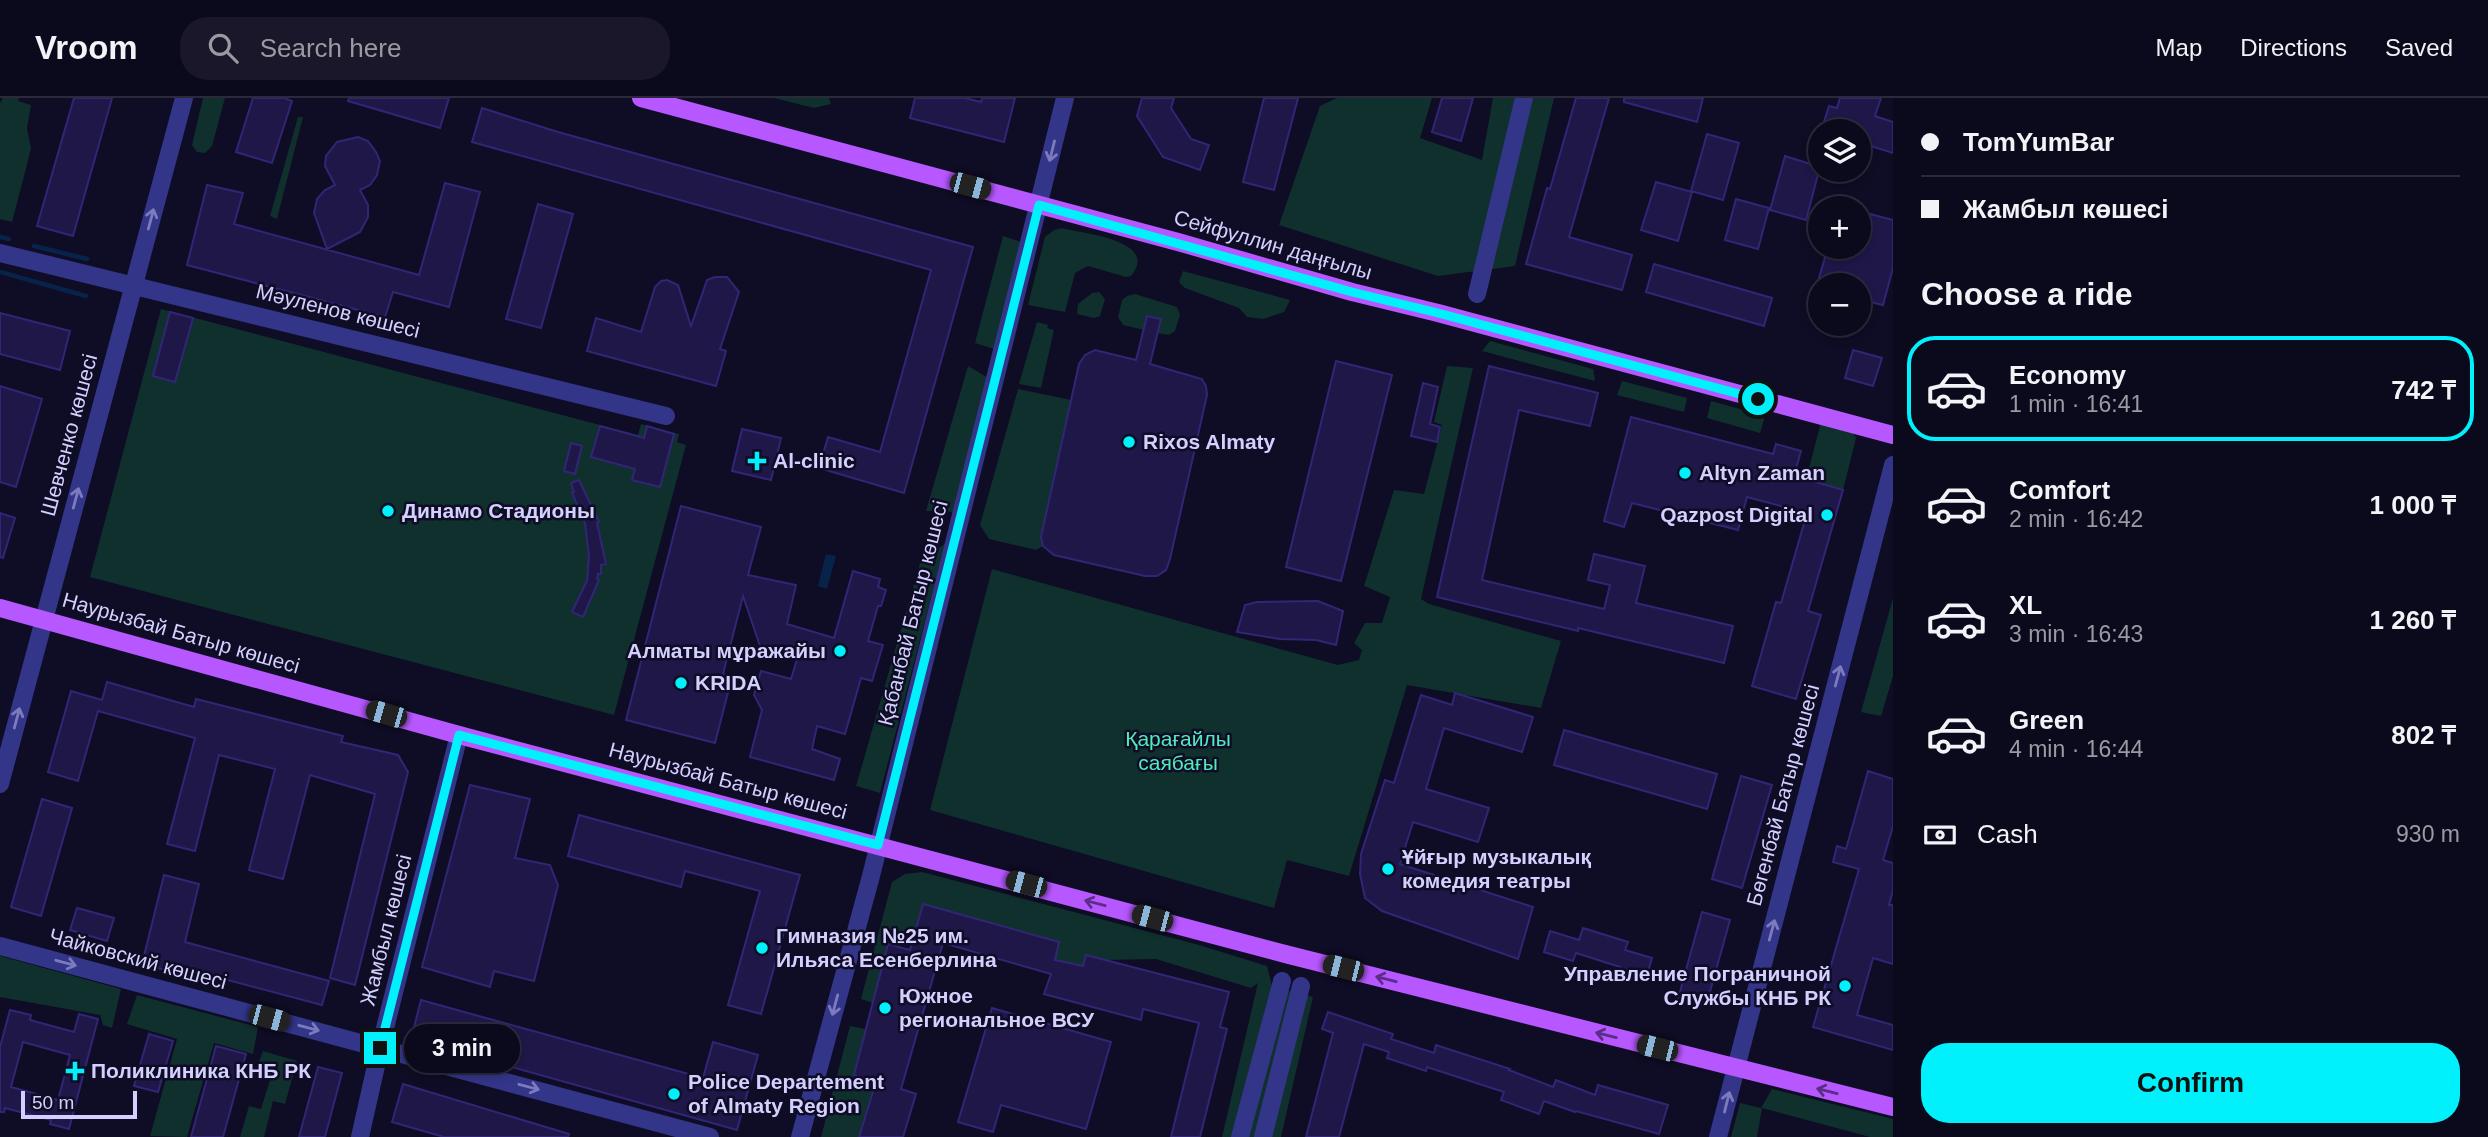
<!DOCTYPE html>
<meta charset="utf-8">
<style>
body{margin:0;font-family:Arial,sans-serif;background:#191729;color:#f1f3f6;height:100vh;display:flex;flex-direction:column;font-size:26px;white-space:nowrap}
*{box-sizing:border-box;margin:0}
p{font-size:23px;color:#9a9aa3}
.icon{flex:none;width:38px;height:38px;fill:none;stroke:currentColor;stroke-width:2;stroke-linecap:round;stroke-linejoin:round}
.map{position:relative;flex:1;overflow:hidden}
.sheet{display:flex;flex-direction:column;background:#0b091c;width:595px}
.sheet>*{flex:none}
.hud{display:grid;align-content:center;height:154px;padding:0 28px;background:#0b091c}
.tools{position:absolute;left:1808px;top:21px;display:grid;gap:14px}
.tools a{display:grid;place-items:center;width:63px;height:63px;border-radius:50%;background:#0b091c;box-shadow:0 4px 10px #0003,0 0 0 2px #2b2a3b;font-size:35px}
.scale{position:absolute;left:21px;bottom:18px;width:116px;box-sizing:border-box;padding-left:7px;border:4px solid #d3d0ff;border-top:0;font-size:19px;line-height:24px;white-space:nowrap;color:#d3d0ff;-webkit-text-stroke:5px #0f0c25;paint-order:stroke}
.end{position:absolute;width:32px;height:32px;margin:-16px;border:9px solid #00f1fb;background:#111;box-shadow:0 0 0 4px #111}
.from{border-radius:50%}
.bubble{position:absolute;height:49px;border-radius:24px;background:#0b091c;box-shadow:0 4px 10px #0003,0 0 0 2px #2b2a3b;font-size:23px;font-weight:700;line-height:49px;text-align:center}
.car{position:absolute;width:21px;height:42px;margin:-21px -10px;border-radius:9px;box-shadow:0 0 5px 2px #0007;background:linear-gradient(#222 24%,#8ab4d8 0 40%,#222 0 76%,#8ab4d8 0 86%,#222 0)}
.hud b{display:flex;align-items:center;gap:24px;height:66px;font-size:26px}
.hud b+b{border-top:2px solid #2b2a3b}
.hud i{width:18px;height:18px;background:#f1f3f6}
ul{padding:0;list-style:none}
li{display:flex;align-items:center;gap:21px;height:105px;margin:0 14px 10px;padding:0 14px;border:4px solid transparent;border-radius:28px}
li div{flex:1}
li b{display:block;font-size:26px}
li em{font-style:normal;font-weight:700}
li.on{border-color:#00f1fb}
li>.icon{width:63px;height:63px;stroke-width:1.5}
h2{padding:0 28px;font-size:32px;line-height:84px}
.pay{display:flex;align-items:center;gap:18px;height:77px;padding:0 28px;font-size:26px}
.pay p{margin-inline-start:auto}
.cta{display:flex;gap:14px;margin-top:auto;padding:14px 28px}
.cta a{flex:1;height:80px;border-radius:28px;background:#00f1fb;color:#111;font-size:28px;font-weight:700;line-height:80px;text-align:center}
header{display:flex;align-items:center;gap:42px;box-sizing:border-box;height:98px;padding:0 35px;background:#0b091c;border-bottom:2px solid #2b2a3b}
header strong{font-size:33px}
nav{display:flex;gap:38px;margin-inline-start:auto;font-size:24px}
.search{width:490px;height:63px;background:#191729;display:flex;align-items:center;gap:18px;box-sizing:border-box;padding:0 24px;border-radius:28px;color:#9a9aa3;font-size:26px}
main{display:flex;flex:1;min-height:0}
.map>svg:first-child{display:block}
</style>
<header>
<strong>Vroom</strong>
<div class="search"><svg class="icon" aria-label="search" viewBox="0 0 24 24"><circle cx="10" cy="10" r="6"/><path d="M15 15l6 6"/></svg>Search here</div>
<nav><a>Map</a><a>Directions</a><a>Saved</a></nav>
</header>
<main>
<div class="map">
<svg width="1893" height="1039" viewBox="0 0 1893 1039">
<rect width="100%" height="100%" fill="#0f0c25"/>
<path fill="#0f302d" d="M3,0H19L18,3L31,7L27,30L31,51L12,124L0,121V5Z
M203,0H225L212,48L205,55L197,54L192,47Z
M774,0H829L831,6L814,10Z
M1337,0H1432L1420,40L1482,62L1493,0H1554L1515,168L1438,178L1279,127L1320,8Z
M298,19H303L277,121L270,118Z
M1062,130C1084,136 1160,142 1131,178L1126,179L1088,168L1075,175L1065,214L1028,207L1045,139L1054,132Z
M1003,138L1024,145L997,252L975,245Z
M1183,173L1290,202L1284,214L1263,221L1247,219L1239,210L1185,190L1179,184Z
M1099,194L1105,201L1100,218L1094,220L1077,216L1078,206L1092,195Z
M1135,196L1177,209L1180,217L1175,233L1169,237L1157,235L1161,221L1144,232L1123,227L1118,219L1122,202L1127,198Z
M161,211L638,337L641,326L679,336L677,344L686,347L614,617L90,479Z
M1037,224L1048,227L1047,230L1054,232L1041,290L1019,286Z
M1490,243L1593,271L1595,283L1482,253Z
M968,268L990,281L954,414L926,413Z
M1447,268L1473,270L1421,501L1429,506L1561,543L1541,610L1407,587L1349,778L1287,762L1274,810L930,712L992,471L1338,567L1359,562L1362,552L1354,545L1365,525H1382L1390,499L1364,488L1394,392L1424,396L1442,327L1434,324Z
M1622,283L1687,300L1684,314L1617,297Z
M1018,291L1071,302L1043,448L1036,452L989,441L980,427Z
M1711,303L1765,318L1760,335L1707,320Z
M1821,324L1852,332L1856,340L1843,392L1806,382Z
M945,446L880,695L856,688L921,462Z
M1893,500V578L1881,618L1861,614Z
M922,774L1199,847L1267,868L1272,888L1313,899L1281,1039H1222L1258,885L1251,890L1156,861L1105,862L1086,857L1083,868L1055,862L923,807L914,837L891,835L873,905L861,901L892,784L905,776Z
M0,858L121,891L112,930L103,927L100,917L0,899Z
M137,897L258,929L253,956L214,945L187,1039L150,1038L177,941L127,926Z
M850,928L866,931L854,977L876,984L859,1039H821Z
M263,953L297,963L285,1006L273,1003L264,1039H240L249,1008L261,1011L274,969L259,964Z
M1772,991L1893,1021V1039H1870L1762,1010L1757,1039H1731L1740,1005L1761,1010Z"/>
<path fill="#072349" d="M826,456L836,458L827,491L818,488Z"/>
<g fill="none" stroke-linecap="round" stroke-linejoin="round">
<path stroke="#072349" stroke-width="4.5" d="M0,139L9,141
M34,148L87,161
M0,174L86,198"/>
</g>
<path fill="#1e1748" stroke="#312676" stroke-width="2" fill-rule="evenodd" d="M74,0H112L73,138L37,128Z
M253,0H284L292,3L272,65L236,54Z
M349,0H449L440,30L348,3Z
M915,0H965L981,4L982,0H1015L1004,44L910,20Z
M1142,0H1174L1171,10L1191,41L1209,47L1200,72L1163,59L1137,18Z
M1264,0H1298L1274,92L1243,84Z
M1442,0H1473L1461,43L1432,34Z
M1576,0H1609L1569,139L1632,157L1622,192L1526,166L1547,90L1550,91Z
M1624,0H1703L1697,24L1624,4Z
M1840,0H1881L1875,18L1893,24V55L1858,44V33H1821L1829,8L1837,10Z
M482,10L558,34L973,149L904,395L819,370L828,339L880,354L931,172L472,44Z
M1707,36L1739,45L1723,102L1691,93Z
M358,39L368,43L376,54L380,63L377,77L370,87L360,92L368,107V119L360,134L327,151L314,115L317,101L325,92L335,87L325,68L326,58L337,44Z
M1785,58L1820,69L1806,122L1770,112Z
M1656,84L1692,94L1678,143L1641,132Z
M445,85L480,94L449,209L393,194L385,219L187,167L207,87L243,95L234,126L419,177Z
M1736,101L1769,110L1758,151L1725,142Z
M538,106L573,116L541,230L506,221Z
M1870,116L1893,122V170L1883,207L1858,201V187H1817L1828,149H1861Z
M1654,166L1772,200L1764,228L1646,194Z
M715,179H727L739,194L720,251L726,253L716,288L587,253L596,220L641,234L655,189L661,183L667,182L678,187L691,228L707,182Z
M170,214L193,220L175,284L153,278Z
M0,215L70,233L60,272L0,256Z
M1147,218L1161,221L1150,266L1202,281L1206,288L1207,297L1170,461L1166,472L1157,478H1145L1054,457L1043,448L1041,439L1079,266L1085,257L1095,252L1136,262Z
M1853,252L1882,260L1873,288L1845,280Z
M1336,263L1392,277L1341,483L1286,469Z
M1489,268L1598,295L1590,328L1519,312L1482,482L1604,511L1610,487L1588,482L1594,456L1645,468L1636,505L1733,528L1724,565L1578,530V533L1437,499Z
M1423,285L1438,289L1430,326L1440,329L1437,344L1411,338Z
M0,288L42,301L16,389L0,384Z
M1631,319L1773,356L1776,346L1801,353L1794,378L1843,392L1808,513L1821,517L1796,601L1752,588L1776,504L1781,505L1807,415L1747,399L1738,432L1632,405L1624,429L1604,423Z
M600,328L644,340L647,328L674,336L660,389L632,382L635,371L591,359Z
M742,331L781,340L771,382L732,373Z
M571,345L582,348L575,376L564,373Z
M579,382L599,424L597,425L606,466L601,467V476H598L597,481L599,482L583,519L572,514L587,483L589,458L585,425L572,395L574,394L571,385Z
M681,408L761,429L748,477L796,487L787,526L834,540L853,473L880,481L878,489L886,492L881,508H878L868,543L883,547L872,583L861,580L845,636L817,628L812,651L840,661L834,682L750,659L762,612L754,597L761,573L791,581L798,558L760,548L743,498L723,576L732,579L715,645L626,622Z
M0,415L15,420L3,460L0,459Z
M1318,503L1343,513L1336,547L1316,542L1280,541L1237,534L1245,507L1257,504Z
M107,584L194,609L196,601L343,638L341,644L398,657L408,674L355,887L330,880L375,696L310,677L283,781L249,772L275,671L219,657L195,753L167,746L195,640L98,613L78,683L48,674L71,593L102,602Z
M1455,595L1533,619L1522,654L1444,630L1426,691L1489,710L1478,744L1413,724L1400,766L1533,809L1518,861L1382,813L1365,800L1360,776L1361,756L1385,682L1394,685L1421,597L1452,607Z
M1564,632L1717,676L1707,711L1554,667Z
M1868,673L1893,681V728L1883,762L1893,765V792L1889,807H1893V866L1873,860L1857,917L1893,927V952L1813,929L1859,771L1833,764L1837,748L1846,751Z
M1741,678L1772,687L1742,790L1712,781Z
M470,687L530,701L515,760L550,767L558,787L534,883L494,873L490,889L422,869Z
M42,701L72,710L41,818L11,809Z
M579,717L800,777L761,916L728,907L760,793L685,773L681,789L568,758Z
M164,777L199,786L185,844L329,883L322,907L178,869L177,875L142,866Z
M923,806L1059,844L1055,862L1083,868L1086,857L1229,894L1220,929L1227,931L1200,1039H1171L1199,925L1143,911L1141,922L1044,896L1051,876L943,845L901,991L916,996L903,1039H859L876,984L854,977L888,846L910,852Z
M77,810L114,820L107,843L70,832Z
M1702,814L1730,822L1706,908L1678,901Z
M1583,830L1628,844L1625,852L1652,860L1645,884L1618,875L1620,869L1576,855L1573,863L1544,854L1550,833L1579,842Z
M421,902L703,980L713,944L758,957L737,1032L411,941Z
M992,910L1111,944L1086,1031L1001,1007L993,1034L958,1024Z
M10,912L31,917L30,922L74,934L79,916L98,921L69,1031L50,1026L51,1022L5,1010L4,1014H0V949ZM23,944L70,957L58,1002L11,989Z
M1328,914L1393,936L1391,941L1434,955L1436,947L1510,971L1509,972L1553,989L1556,982L1595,997L1598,987L1668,1007L1659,1036L1576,1013L1575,1014L1544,1003L1539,1016L1501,1002L1504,994L1427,969L1426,973L1387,960L1389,954L1364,946L1339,1039H1306L1333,935L1322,931Z
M149,936L173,943L158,994L134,988Z
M216,948L246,956L223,1039H191Z
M318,969L342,975L325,1039H299Z
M403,986L569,1036L568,1039H444L392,1024Z"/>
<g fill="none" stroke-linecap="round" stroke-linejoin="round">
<path stroke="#333589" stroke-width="18" d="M0,155L666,318
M1477,196L1524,0
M0,686L184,0
M0,848L710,1039
M360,1039L380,950L459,637
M800,1039L871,778L1065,0
M1240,1039L1282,883
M1263,1039L1301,888
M1718,1039L1893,367"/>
<path stroke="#b657ff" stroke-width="18" d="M641,0L1178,144L1352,194L1438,215L1893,337
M0,510L459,637L1289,857L1893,1009"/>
</g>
<defs><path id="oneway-shaft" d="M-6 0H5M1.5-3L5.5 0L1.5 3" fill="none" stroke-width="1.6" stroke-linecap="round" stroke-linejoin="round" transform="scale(1.75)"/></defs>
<g stroke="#7b7bbe">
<use href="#oneway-shaft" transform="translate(1052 53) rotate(104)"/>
<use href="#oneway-shaft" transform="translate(151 121) rotate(-75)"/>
<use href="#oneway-shaft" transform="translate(76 400) rotate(-75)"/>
<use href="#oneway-shaft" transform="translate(1838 578) rotate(-75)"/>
<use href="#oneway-shaft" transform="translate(17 620) rotate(-75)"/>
<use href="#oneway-shaft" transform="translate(1772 832) rotate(-75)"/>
<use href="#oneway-shaft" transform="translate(66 865) rotate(15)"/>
<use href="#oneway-shaft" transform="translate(835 907) rotate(105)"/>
<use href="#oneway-shaft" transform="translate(309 930) rotate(15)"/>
<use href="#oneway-shaft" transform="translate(529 989) rotate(15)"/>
<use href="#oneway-shaft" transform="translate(1727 1004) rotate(-76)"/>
</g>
<g stroke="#5a2e87">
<use href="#oneway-shaft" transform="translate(1095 805) rotate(-165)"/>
<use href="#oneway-shaft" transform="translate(1386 881) rotate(-166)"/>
<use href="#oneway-shaft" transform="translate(1606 937) rotate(-166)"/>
<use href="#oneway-shaft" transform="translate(1827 993) rotate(-166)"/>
</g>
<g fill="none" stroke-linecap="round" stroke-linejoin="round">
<path stroke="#00f1fb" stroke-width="9" d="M380,950L459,637L878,747L1039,107L1352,194L1438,215L1758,301"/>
</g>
<g fill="#00f1fb" stroke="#0f0c25" stroke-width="2.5">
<circle cx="1129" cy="344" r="7"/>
<path d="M753.5 352.5h7v7h7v7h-7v7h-7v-7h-7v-7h7z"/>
<circle cx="1685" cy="375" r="7"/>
<circle cx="388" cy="413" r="7"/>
<circle cx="1827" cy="417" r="7"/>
<circle cx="840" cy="553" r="7"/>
<circle cx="681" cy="585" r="7"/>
<circle cx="1388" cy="771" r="7"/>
<circle cx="762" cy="850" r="7"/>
<circle cx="1845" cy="888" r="7"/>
<circle cx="885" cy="910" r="7"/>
<path d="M71.5 962.5h7v7h7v7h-7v7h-7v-7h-7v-7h7z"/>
<circle cx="674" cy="996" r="7"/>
</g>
<g text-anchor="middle" stroke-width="5" stroke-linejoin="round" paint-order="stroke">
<g font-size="21" fill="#d3d0ff" stroke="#0f0c25">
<text transform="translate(1273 147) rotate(16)" y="7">Сейфуллин даңғылы</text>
<text transform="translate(338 213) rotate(14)" y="7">Мәуленов көшесі</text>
<text transform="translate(69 337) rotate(-75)" y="7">Шевченко көшесі</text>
<text transform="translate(913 515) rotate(-76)" y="7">Қабанбай Батыр көшесі</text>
<text transform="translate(181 535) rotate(16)" y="7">Наурызбай Батыр көшесі</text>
<text transform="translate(728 683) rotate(15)" y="7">Наурызбай Батыр көшесі</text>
<text transform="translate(1783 697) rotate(-75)" y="7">Бөгенбай Батыр көшесі</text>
<text transform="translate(386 832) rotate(-76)" y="7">Жамбыл көшесі</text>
<text transform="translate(138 861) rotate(15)" y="7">Чайковский көшесі</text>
</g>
<g font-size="21" font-weight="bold" fill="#d3d0ff" stroke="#0f0c25" text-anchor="start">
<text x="1143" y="351">Rixos Almaty</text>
<text x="773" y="370">Al-clinic</text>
<text x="1699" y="382">Altyn Zaman</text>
<text x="402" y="420">Динамо Стадионы</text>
<text x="1813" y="424" text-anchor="end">Qazpost Digital</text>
<text x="826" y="560" text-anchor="end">Алматы мұражайы</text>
<text x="695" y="592">KRIDA</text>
<text x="1402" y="766">Ұйғыр музыкалық<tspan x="1402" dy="24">комедия театры</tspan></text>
<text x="776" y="845">Гимназия №25 им.<tspan x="776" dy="24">Ильяса Есенберлина</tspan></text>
<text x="1831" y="883" text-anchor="end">Управление Пограничной<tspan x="1831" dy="24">Службы КНБ РК</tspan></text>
<text x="899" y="905">Южное<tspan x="899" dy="24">региональное ВСУ</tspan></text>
<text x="91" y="980">Поликлиника КНБ РК</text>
<text x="688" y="991">Police Departement<tspan x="688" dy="24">of Almaty Region</tspan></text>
</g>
<g font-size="21" fill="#51eabb" stroke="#0f0c25">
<text x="1178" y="648">Қарағайлы<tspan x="1178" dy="24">саябағы</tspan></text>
</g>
</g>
</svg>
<div class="tools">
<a><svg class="icon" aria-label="layers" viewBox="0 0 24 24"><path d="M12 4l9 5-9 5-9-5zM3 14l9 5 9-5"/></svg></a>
<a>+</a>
<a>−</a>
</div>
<div class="scale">50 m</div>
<i class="end from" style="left:1758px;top:301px"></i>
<i class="end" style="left:380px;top:950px"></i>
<div class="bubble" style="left:404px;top:926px;width:116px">3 min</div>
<i class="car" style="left:970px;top:88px;rotate:105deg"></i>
<i class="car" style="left:386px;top:616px;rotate:286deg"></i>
<i class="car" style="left:1026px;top:786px;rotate:285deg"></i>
<i class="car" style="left:1152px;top:820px;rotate:285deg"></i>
<i class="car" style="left:1343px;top:870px;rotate:284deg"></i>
<i class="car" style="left:269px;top:920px;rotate:105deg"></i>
<i class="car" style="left:1657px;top:950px;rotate:284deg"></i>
</div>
<section class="sheet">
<div class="hud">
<b><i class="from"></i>TomYumBar</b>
<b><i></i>Жамбыл көшесі</b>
</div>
<h2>Choose a ride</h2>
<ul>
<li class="on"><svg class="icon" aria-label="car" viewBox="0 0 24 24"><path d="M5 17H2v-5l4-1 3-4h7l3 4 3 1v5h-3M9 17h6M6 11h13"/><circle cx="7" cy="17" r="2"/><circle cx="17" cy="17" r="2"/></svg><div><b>Economy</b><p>1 min · 16:41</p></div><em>742 ₸</em></li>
<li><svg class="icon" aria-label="car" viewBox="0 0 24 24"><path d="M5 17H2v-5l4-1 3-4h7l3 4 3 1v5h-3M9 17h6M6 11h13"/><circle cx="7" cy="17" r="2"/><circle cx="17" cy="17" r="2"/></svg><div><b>Comfort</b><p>2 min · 16:42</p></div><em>1 000 ₸</em></li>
<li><svg class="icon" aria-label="car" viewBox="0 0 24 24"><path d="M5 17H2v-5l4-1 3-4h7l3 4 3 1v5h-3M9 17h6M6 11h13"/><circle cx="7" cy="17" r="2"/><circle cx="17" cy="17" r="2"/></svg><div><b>XL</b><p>3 min · 16:43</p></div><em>1 260 ₸</em></li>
<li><svg class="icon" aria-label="car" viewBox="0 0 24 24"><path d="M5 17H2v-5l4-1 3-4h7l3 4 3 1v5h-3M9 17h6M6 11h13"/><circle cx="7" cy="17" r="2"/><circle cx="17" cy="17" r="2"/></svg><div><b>Green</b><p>4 min · 16:44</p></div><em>802 ₸</em></li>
</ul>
<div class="pay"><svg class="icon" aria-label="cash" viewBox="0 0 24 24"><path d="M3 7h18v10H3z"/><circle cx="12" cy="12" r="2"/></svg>Cash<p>930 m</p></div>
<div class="cta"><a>Confirm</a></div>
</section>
</main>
